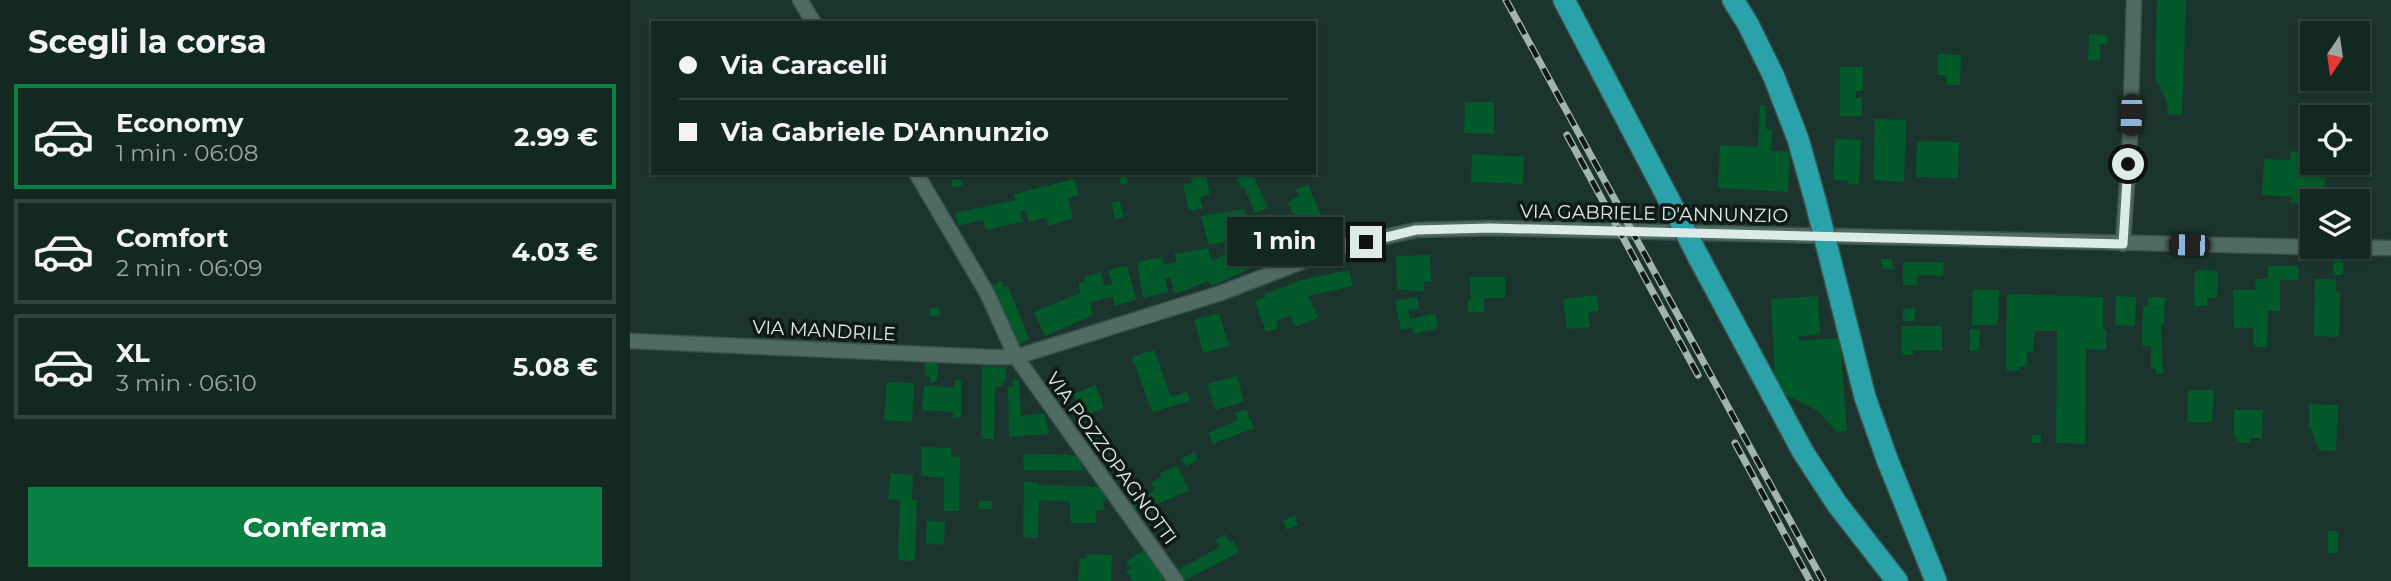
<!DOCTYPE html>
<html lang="it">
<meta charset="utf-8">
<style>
body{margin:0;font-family:Montserrat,sans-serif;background:#1d302a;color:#f1f3f6;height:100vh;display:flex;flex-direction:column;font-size:26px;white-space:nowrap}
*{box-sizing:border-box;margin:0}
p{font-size:23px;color:#9da6a5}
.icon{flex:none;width:38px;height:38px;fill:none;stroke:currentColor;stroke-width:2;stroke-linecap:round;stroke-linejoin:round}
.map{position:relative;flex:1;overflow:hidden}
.sheet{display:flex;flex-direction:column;background:#142822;width:630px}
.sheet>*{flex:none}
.guide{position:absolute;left:21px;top:21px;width:665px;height:154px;border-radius:0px;box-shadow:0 2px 5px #0004,0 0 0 2px #334440;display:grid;align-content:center;height:154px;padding:0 28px;background:#142822}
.needle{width:46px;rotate:193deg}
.controls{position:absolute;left:1670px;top:21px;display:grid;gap:14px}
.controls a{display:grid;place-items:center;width:70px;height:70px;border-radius:0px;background:#142822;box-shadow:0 2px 5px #0004,0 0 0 2px #334440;font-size:35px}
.end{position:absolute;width:32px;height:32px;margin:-16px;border:9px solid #dcebe6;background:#111;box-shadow:0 0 0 4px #111}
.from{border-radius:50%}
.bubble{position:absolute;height:49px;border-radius:0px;background:#142822;box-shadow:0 2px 5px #0004,0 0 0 2px #334440;font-size:23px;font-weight:700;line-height:49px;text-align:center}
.car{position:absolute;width:21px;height:42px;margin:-21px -10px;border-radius:9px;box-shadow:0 0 5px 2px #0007;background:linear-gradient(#222 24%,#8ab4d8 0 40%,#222 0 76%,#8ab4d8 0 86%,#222 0)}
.guide b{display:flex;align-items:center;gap:24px;height:66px;font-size:26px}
.guide b+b{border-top:2px solid #334440}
.guide i{width:18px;height:18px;background:#f1f3f6}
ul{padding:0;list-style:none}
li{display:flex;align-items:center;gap:21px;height:105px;margin:0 14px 10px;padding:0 14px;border:4px solid #334440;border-radius:0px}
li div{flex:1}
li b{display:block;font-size:26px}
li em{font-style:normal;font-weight:700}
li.on{border-color:#0b8043}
li>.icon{width:63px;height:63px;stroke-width:1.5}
h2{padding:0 28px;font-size:32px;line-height:84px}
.cta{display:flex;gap:14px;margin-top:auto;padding:14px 28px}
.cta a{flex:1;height:80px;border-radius:0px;background:#0b8043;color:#fff;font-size:28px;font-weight:700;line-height:80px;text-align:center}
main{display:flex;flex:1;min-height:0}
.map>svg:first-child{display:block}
</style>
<main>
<section class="sheet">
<h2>Scegli la corsa</h2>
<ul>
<li class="on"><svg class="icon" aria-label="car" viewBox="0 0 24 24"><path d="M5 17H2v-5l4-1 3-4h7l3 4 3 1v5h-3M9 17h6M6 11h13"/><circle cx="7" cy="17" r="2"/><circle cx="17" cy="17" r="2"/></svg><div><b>Economy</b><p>1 min · 06:08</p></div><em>2.99 €</em></li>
<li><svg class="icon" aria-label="car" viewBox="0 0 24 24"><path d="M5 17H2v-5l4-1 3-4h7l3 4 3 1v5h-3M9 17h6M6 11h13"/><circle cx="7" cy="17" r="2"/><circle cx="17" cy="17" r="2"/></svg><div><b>Comfort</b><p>2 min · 06:09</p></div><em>4.03 €</em></li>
<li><svg class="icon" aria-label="car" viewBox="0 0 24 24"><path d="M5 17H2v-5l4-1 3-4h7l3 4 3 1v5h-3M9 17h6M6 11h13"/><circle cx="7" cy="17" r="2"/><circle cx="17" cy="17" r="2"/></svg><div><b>XL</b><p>3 min · 06:10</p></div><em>5.08 €</em></li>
</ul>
<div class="cta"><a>Conferma</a></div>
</section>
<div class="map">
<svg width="1761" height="581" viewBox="0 0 1761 581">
<rect width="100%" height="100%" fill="#1b352e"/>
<path fill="#02592a" d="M1527,0H1556L1552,115L1538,114L1537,102L1525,77Z
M1459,34L1477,35V44H1470V61L1458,60Z
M1308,54L1331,55L1330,85H1316V75H1307Z
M1210,67H1233V91H1226V98H1232V116H1210Z
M835,102H864V134L834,133Z
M1130,105L1136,106L1135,129H1142L1141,151L1160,152L1158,192L1088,188L1090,145L1128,147Z
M1245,119L1276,120L1274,182L1243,180Z
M1205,139L1231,140L1229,185L1218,184V180H1203Z
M1287,141L1329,142L1328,178L1286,177Z
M1661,151L1679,153L1678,176L1695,177L1694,201H1682V204L1661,203L1662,197L1632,195L1634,159L1660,160Z
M842,154L894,157L893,184L841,182Z
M559,173H575L580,194L570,197L573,208L559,211L553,184L562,183Z
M622,173L638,208L625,213L614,187L611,188L606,174Z
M496,175L498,183L491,185L489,178Z
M331,179L333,185L323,188L321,181Z
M444,179L449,195L438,198L443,218L418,226L415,218L399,222L395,210L390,212L393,222L356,230L353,220L328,226L325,213L385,200L384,194Z
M678,185L701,237L693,241L695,244L668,256L658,234L670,229L658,202L669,196L666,189Z
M490,201L494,217L485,219L481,203Z
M614,209L622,237L579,245L571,216Z
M640,236L649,256L640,259L631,240Z
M620,245L628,265L582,286L578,281L545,294L540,277L535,279L538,292L513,298L507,262L532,257L534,265L547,262L544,254L578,248L582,261L595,254L600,264L614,258L610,250Z
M800,255L801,282H794V292L767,289L766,256Z
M1251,259H1262L1263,269H1252Z
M1703,259H1713V275H1703Z
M1273,262H1314L1313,276L1287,275V285H1273Z
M497,266L506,300L485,306L483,297L460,302L463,315L415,336L404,312L450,293L448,283L456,281L454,277L471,272L474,286L482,284L478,270Z
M1638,266H1668L1669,280H1650V311H1638L1637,347H1623V328H1604L1603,290H1626L1625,279H1638Z
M719,270L723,286L678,296L688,318L665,327L661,315L646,321L648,329L636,332L625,301L636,297L635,294L672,280Z
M1565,270L1588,271L1587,298H1577V306H1564Z
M840,277H875V298H854V312H838V300L841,301Z
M1685,279H1706V292L1710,293L1709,337L1684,336Z
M372,281L375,287L378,286L399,339L384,346L358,288Z
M1343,289L1369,290L1368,325H1342Z
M1377,294L1473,297V330H1476V350L1456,349L1455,444L1426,443L1427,331H1404L1403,352H1397V367H1389L1390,371L1376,370Z
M967,295L969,311L958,312L960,327L937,329L933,299Z
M1188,296L1190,335L1169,336V341L1210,338L1217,431L1207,432L1188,411L1156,395L1145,378L1141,299Z
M1486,296L1506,297L1505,326L1485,325Z
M787,297L789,309L778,310L780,319L805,313L808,328L784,334L782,328L771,330L765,301Z
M1518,297H1535L1534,325H1531L1533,374H1526V369L1521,368V346H1512L1513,306H1518Z
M309,307L310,315L300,317L299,309Z
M1285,308V321H1273V309Z
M589,313L599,346L573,353L564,320Z
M1272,326H1312V351L1283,350V355H1271Z
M1340,329H1350L1349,351H1340Z
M524,350L541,397L557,392L560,401L522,412L502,357Z
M295,362H308L307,382H300V376L295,375Z
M352,367H376V381H373L372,386H365L364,439H351Z
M607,376L614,402L585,410L577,384Z
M325,380H331V418H323V412L292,410L294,385L324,388Z
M383,380H389L391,416L414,413L419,434L379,437L378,387H383Z
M257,382L284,383L282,422L254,420Z
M466,385L474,408L451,417L443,394Z
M1558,390H1584L1582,423L1557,422Z
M1679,404L1708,405L1706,451L1689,450L1679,424Z
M616,409L624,428L583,444L579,432L608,420L605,413Z
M1604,410H1633L1632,438H1620V443H1606L1607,436H1604Z
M468,429L476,441L459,453L450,441Z
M1402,435H1411V443H1402Z
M291,447L321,448L322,457L330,456L329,511H314V478L291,476Z
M564,452L568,460L556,467L551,459Z
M393,454L446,455L455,471L394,470Z
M548,466L559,491L503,514L498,502L525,491L521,482L532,477L530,473Z
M261,473L283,475L282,500H287L285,561L268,560L270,500L258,499Z
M394,482H407V485L472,487L477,500L473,501L474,510L466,511V523H441L440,502L409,500L408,538L393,537Z
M349,501H362V509H348Z
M665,515L668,525L657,530L653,521Z
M297,520L315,522L314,545L296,543Z
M1698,531H1708V553H1698Z
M595,534L600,543L603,541L609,552L554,581L548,570L590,547L585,540Z
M517,548L540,581H503L496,571L501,568L496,562Z
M457,554L482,555L481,581H448L450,558H457Z"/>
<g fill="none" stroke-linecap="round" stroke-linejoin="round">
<defs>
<path id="minor" d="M170,0L184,23
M286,173L357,293L386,357L546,581
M1493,244L1500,138L1504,0
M1693,247L1761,248
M0,341L359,357H386L591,293L710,247L786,230L860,228L1682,247"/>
<path id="highway" d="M934,0L1047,215
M1103,0L1118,24L1144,77
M1069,258L1173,452L1207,504L1267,581
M1257,459L1306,581"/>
</defs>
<use href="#minor" stroke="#3b524c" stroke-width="17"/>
<use href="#highway" stroke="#3b524c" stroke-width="24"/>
<use href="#minor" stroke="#506b63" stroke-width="14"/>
<use href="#highway" stroke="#29a3a9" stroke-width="21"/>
<defs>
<path id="rail" d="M876,0L1193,581
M937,135L1068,375
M1105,443L1180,581"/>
</defs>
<use href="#rail" stroke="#a2b4ae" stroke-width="7"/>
<use href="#rail" stroke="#0f1a17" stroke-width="4.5" stroke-dasharray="13" stroke-linecap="butt"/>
<defs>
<path id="highway-bridge" d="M1144,77L1168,139L1186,203L1235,397L1257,459
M1047,215L1069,258"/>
</defs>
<use href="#highway-bridge" stroke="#3b524c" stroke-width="24" stroke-linecap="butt"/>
<use href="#highway-bridge" stroke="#29a3a9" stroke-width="21"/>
</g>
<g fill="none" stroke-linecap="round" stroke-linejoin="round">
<path stroke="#dcebe6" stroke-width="9" d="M736,242L786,230L860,228L1493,244L1498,164"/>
</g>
<g text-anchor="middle" stroke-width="7" stroke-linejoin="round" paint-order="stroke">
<g font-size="19" fill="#dcebe6" stroke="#0f1a17">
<text transform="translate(1024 213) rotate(1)" y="7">VIA GABRIELE D'ANNUNZIO</text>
<text transform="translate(194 330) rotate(3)" y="7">VIA MANDRILE</text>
<text transform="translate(482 458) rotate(54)" y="7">VIA POZZOPAGNOTTI</text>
</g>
</g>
</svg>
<div class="controls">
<a><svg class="needle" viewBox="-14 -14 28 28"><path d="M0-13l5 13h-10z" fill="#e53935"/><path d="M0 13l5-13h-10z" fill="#9da6a5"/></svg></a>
<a><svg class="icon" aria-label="locate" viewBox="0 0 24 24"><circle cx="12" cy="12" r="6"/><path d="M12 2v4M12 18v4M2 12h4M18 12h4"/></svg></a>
<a><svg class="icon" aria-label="layers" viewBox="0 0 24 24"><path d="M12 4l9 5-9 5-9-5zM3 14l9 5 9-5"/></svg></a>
</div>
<i class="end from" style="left:1498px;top:164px"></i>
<i class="end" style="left:736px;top:242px"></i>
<div class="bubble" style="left:597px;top:217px;width:116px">1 min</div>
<i class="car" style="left:1501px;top:115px;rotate:182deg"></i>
<i class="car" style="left:1559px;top:245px;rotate:271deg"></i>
<div class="guide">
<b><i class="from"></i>Via Caracelli</b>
<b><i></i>Via Gabriele D'Annunzio</b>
</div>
</div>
</main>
